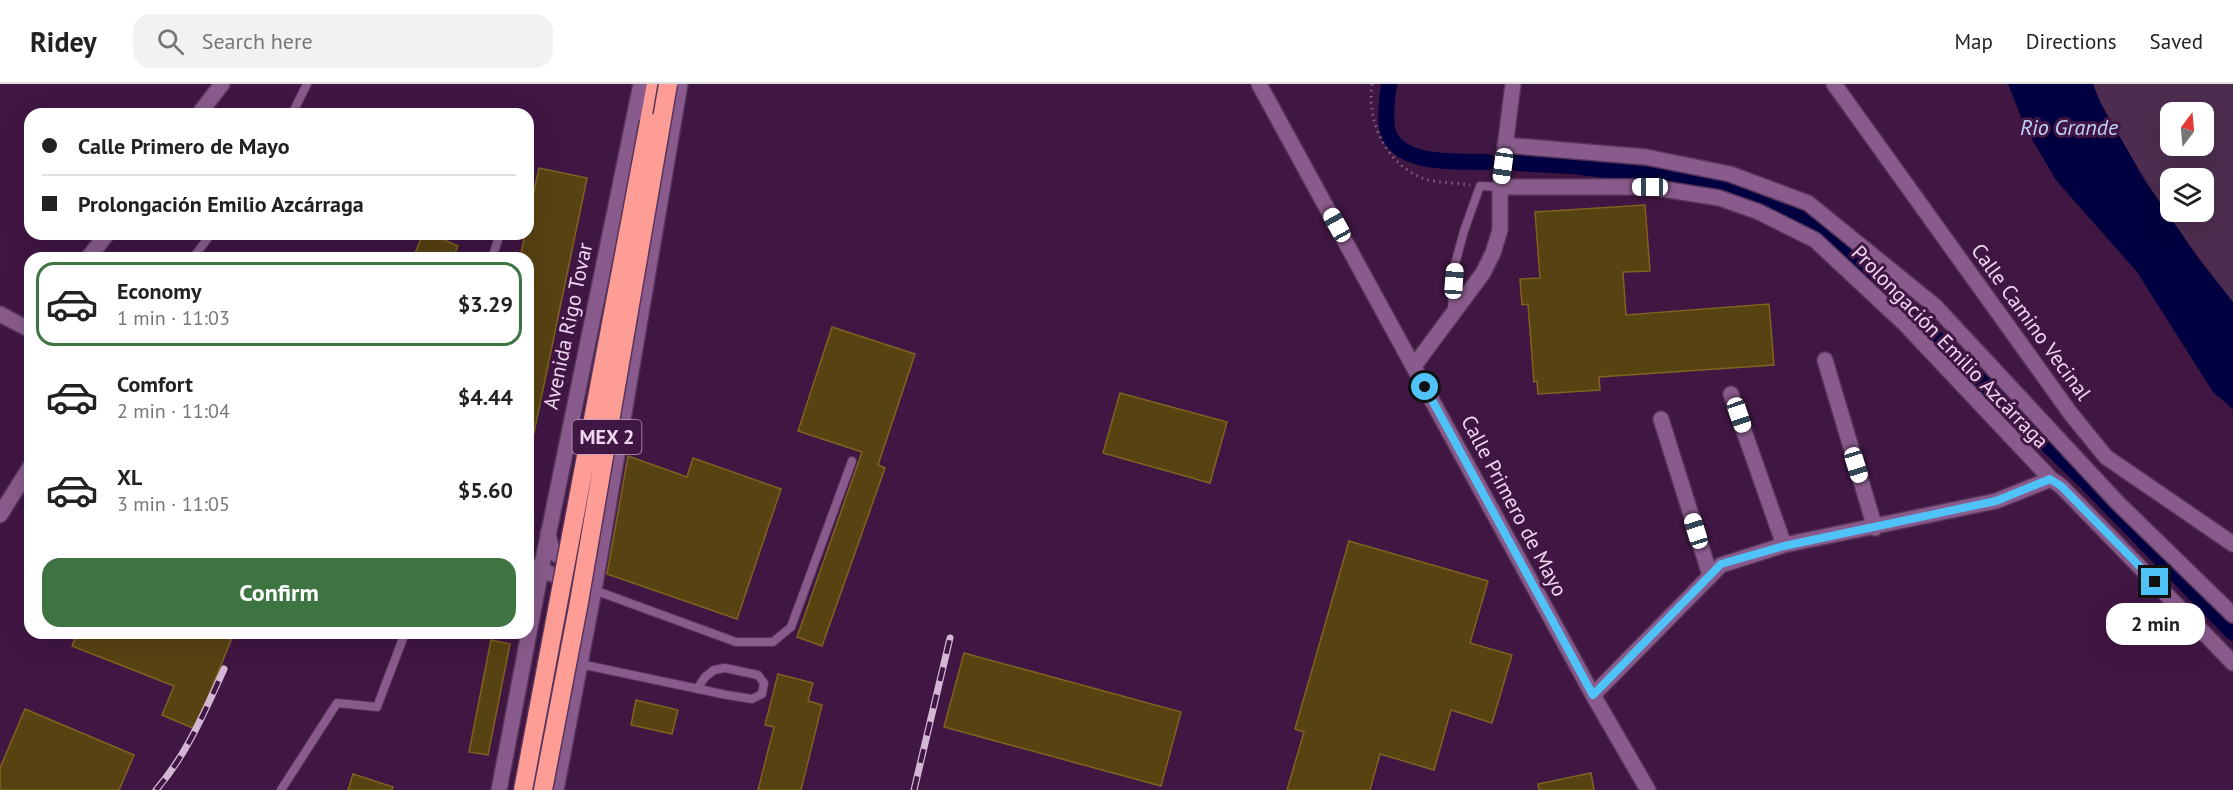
<!DOCTYPE html>
<meta charset="utf-8">
<style>
body{margin:0;font-family:"PT Sans",sans-serif;background:#f2f2f2;color:#222;height:100vh;display:flex;flex-direction:column;font-size:22px;white-space:nowrap}
*{box-sizing:border-box;margin:0}
p{font-size:20px;color:#767676}
.icon{flex:none;width:33px;height:33px;fill:none;stroke:currentColor;stroke-width:2;stroke-linecap:round;stroke-linejoin:round}
.map{position:relative;flex:1;overflow:hidden}
.drawer{position:absolute;left:24px;top:168px;width:510px;height:387px;display:flex;flex-direction:column;background:#fff;border-radius:18px;box-shadow:0 6px 24px #0002}
.drawer>*{flex:none}
.banner{position:absolute;left:24px;top:24px;width:510px;height:132px;border-radius:18px;box-shadow:0 6px 24px #0002;display:grid;align-content:center;height:132px;padding:0 18px;background:#fff}
.needle{width:39px;rotate:16deg}
.fabs{position:absolute;left:2160px;top:18px;display:grid;gap:12px}
.fabs a{display:grid;place-items:center;width:54px;height:54px;border-radius:12px;background:#fff;box-shadow:0 6px 24px #0002;font-size:30px}
.end{position:absolute;width:27px;height:27px;margin:-14px;border:8px solid #4fc3f7;background:#111;box-shadow:0 0 0 3px #111}
.from{border-radius:50%}
.bubble{position:absolute;height:42px;border-radius:18px;background:#fff;box-shadow:0 6px 24px #0002;font-size:20px;font-weight:600;line-height:42px;text-align:center}
.car{position:absolute;width:18px;height:36px;margin:-18px -9px;border-radius:8px;box-shadow:0 0 4px 2px #0007;background:linear-gradient(#fff 24%,#345 0 40%,#fff 0 76%,#345 0 86%,#fff 0)}
.banner b{display:flex;align-items:center;gap:21px;height:57px;font-size:22px}
.banner b+b{border-top:2px solid #e0e0e0}
.banner i{width:15px;height:15px;background:#222}
ul{padding:10px 0 0;list-style:none}
li{display:flex;align-items:center;gap:18px;height:84px;margin:0 12px 9px;padding:0 6px;border:3px solid transparent;border-radius:18px}
li div{flex:1}
li b{display:block;font-size:22px}
li em{font-style:normal;font-weight:600}
li.selected{border-color:#3e7342}
li>.icon{width:54px;height:54px;stroke-width:1.5}
.cta{display:flex;gap:12px;margin-top:auto;padding:12px 18px}
.cta a{flex:1;height:69px;border-radius:18px;background:#3e7342;color:#fff;font-size:24px;font-weight:600;line-height:69px;text-align:center}
header{display:flex;align-items:center;gap:36px;box-sizing:border-box;height:84px;padding:0 30px;background:#fff;border-bottom:2px solid #e0e0e0}
header strong{font-size:28px}
nav{display:flex;gap:33px;margin-inline-start:auto;font-size:21px}
.search{width:420px;height:54px;background:#f2f2f2;display:flex;align-items:center;gap:15px;box-sizing:border-box;padding:0 21px;border-radius:18px;color:#767676;font-size:22px}
.map>svg:first-child{display:block}
</style>
<header>
<strong>Ridey</strong>
<div class="search"><svg class="icon" aria-label="search" viewBox="0 0 24 24"><circle cx="10" cy="10" r="6"/><path d="M15 15l6 6"/></svg>Search here</div>
<nav><a>Map</a><a>Directions</a><a>Saved</a></nav>
</header>
<div class="map">
<svg width="2233" height="706" viewBox="0 0 2233 706">
<rect width="100%" height="100%" fill="#401643"/>
<path fill="#4d2d4f" fill-rule="evenodd" d="M2093,0H2233V218C2194,168 2157,117 2125,62C2113,42 2101,22 2093,0ZM2170,28H2204V62H2170ZM2170,94H2204V128H2170Z"/>
<path fill="#010040" d="M2008,0H2093L2100,18L2145,97L2198,174L2233,218V325L2213,308L2137,188L2056,96L2026,45Z"/>
<g fill="none" stroke-linecap="round" stroke-linejoin="round">
<path stroke="#010040" stroke-width="16" d="M1389,0C1387,14 1383,43 1391,55C1409,82 1460,77 1488,78
M1517,79L1572,82L1693,96L1773,118L1818,141L2084,396L2233,549"/>
</g>
<path fill="#574212" stroke="#80631e" stroke-width="1.5" d="M539,84L587,94L534,349L528,348V174H520L525,150H528V135Z
M1645,121L1650,187L1623,188L1626,231L1769,220L1774,281L1599,293L1600,306L1538,310L1537,297L1534,298L1528,220L1522,221L1520,195L1540,194L1535,128Z
M423,150H430L458,162L453,174H413Z
M832,243L915,270L878,381L885,384L822,562L797,553L862,368L798,347Z
M1120,309L1227,338L1210,399L1103,369Z
M628,372L687,393L693,374L781,405L737,535L607,490Z
M1349,457L1488,497L1470,559L1512,571L1492,639L1451,626L1434,686L1380,670L1370,706H1287L1304,648L1295,645Z
M77,549H234L195,645L162,631L174,602L72,562Z
M491,556L510,560L488,671L469,668Z
M964,569L1181,628L1161,702L944,643Z
M778,590L813,599L808,617L822,621L801,706H758L774,643L765,641Z
M636,616L678,626L672,650L631,641Z
M25,625L134,671L119,706H0V684Z
M1591,689L1594,706H1539L1538,700Z
M353,690L393,703L392,706H348Z"/>
<g fill="none" stroke-linecap="round" stroke-linejoin="round">
<defs>
<path id="lane" d="M292,30L307,0
M193,174L211,150
M492,174L500,150
M1452,226L1455,180L1464,147L1480,102L1500,103
M594,506L736,558H773L791,543L852,377
M580,580L727,611L752,615L762,610L764,599L758,591L725,584L714,586L705,593L697,605
M281,706L337,619L377,623L405,549"/>
<path id="street" d="M1834,0L2071,330L2106,373L2233,460
M199,30L222,0
M1505,61L1646,73L1730,90L1808,119L1935,222L2118,419L2233,531
M1500,103H1650L1719,114L1759,128L1815,156L1906,241L2051,395L2061,402L2233,579
M88,174L107,150
M1825,276L1875,444
M1414,282L1483,189L1493,169L1500,146V103L1513,0
M1731,310L1784,461
M1661,335L1710,491
M0,431L30,383
M1593,611L1721,481L1784,461L1996,417L2051,395"/>
<path id="secondary" d="M1259,0L1593,611L1648,706
M0,230L30,246
M548,449C549,454 550,460 552,464C558,479 586,483 594,469
M528,481L591,505
M499,706L541,486L641,0
M556,706L594,506L680,0"/>
<path id="highway" d="M649,38L656,0"/>
</defs>
<use href="#lane" stroke="#563359" stroke-width="10"/>
<use href="#street" stroke="#563359" stroke-width="18"/>
<use href="#secondary" stroke="#563359" stroke-width="18"/>
<use href="#highway" stroke="#563359" stroke-width="21"/>
<path stroke="#846086" stroke-width="3" stroke-dasharray="1.5 4.5" stroke-linecap="butt" d="M1372,0C1366,39 1388,84 1428,96C1441,99 1457,99 1470,101"/>
<use href="#lane" stroke="#895b8c" stroke-width="8"/>
<use href="#street" stroke="#895b8c" stroke-width="15"/>
<use href="#secondary" stroke="#895b8c" stroke-width="15"/>
<use href="#highway" stroke="#fe9d95" stroke-width="18"/>
<defs>
<path id="rail" d="M156,706C187,670 204,629 224,585
M914,706L950,554"/>
</defs>
<use href="#rail" stroke="#d4b7d5" stroke-width="7"/>
<use href="#rail" stroke="#401643" stroke-width="4.5" stroke-dasharray="14" stroke-linecap="butt"/>
<defs>
<path id="highway-bridge" d="M523,706L649,38
M543,706L579,518L668,0"/>
</defs>
<use href="#highway-bridge" stroke="#563359" stroke-width="21" stroke-linecap="butt"/>
<use href="#highway-bridge" stroke="#fe9d95" stroke-width="18"/>
</g>
<g fill="none" stroke-linecap="round" stroke-linejoin="round">
<path stroke="#4fc3f7" stroke-width="8" d="M1425,303L1593,611L1721,480L1784,462L1996,417L2050,395L2061,402L2155,498"/>
</g>
<g text-anchor="middle" stroke-width="6" stroke-linejoin="round" paint-order="stroke">
<rect fill="#401643" stroke="#bb9cbd" stroke-width="1.5" x="572.5" y="336" width="69" height="34" rx="4.5"/>
<g font-size="20" font-weight="bold" fill="#f0d6f1">
<text x="607" y="360">MEX 2</text>
</g>
<g font-size="21" fill="#f0d6f1" stroke="#401643">
<text transform="translate(2031 238) rotate(54)" y="7">Calle Camino Vecinal</text>
<text transform="translate(568 242) rotate(-78)" y="7">Avenida Rigo Tovar</text>
<text transform="translate(1950 263) rotate(46)" y="7">Prolongación Emilio Azcárraga</text>
<text transform="translate(1514 422) rotate(62)" y="7">Calle Primero de Mayo</text>
</g>
<g font-size="22" font-style="italic" fill="#c1d4fb" stroke="#401643">
<text x="2069" y="51">Rio Grande</text>
</g>
</g>
</svg>
<div class="fabs">
<a><svg class="needle" viewBox="-14 -14 28 28"><path d="M0-13l5 13h-10z" fill="#e53935"/><path d="M0 13l5-13h-10z" fill="#767676"/></svg></a>
<a><svg class="icon" aria-label="layers" viewBox="0 0 24 24"><path d="M12 4l9 5-9 5-9-5zM3 14l9 5 9-5"/></svg></a>
</div>
<i class="end from" style="left:1425px;top:303px"></i>
<i class="end" style="left:2155px;top:498px"></i>
<div class="bubble" style="left:2106px;top:519px;width:99px">2 min</div>
<i class="car" style="left:1503px;top:82px;rotate:188deg"></i>
<i class="car" style="left:1650px;top:103px;rotate:270deg"></i>
<i class="car" style="left:1337px;top:141px;rotate:331deg"></i>
<i class="car" style="left:1454px;top:197px;rotate:4deg"></i>
<i class="car" style="left:1739px;top:331px;rotate:161deg"></i>
<i class="car" style="left:1856px;top:381px;rotate:163deg"></i>
<i class="car" style="left:1696px;top:447px;rotate:343deg"></i>
<div class="banner">
<b><i class="from"></i>Calle Primero de Mayo</b>
<b><i></i>Prolongación Emilio Azcárraga</b>
</div>
<section class="drawer">
<ul>
<li class="selected"><svg class="icon" aria-label="car" viewBox="0 0 24 24"><path d="M5 17H2v-5l4-1 3-4h7l3 4 3 1v5h-3M9 17h6M6 11h13"/><circle cx="7" cy="17" r="2"/><circle cx="17" cy="17" r="2"/></svg><div><b>Economy</b><p>1 min · 11:03</p></div><em>$3.29</em></li>
<li><svg class="icon" aria-label="car" viewBox="0 0 24 24"><path d="M5 17H2v-5l4-1 3-4h7l3 4 3 1v5h-3M9 17h6M6 11h13"/><circle cx="7" cy="17" r="2"/><circle cx="17" cy="17" r="2"/></svg><div><b>Comfort</b><p>2 min · 11:04</p></div><em>$4.44</em></li>
<li><svg class="icon" aria-label="car" viewBox="0 0 24 24"><path d="M5 17H2v-5l4-1 3-4h7l3 4 3 1v5h-3M9 17h6M6 11h13"/><circle cx="7" cy="17" r="2"/><circle cx="17" cy="17" r="2"/></svg><div><b>XL</b><p>3 min · 11:05</p></div><em>$5.60</em></li>
</ul>
<div class="cta"><a>Confirm</a></div>
</section>
</div>
